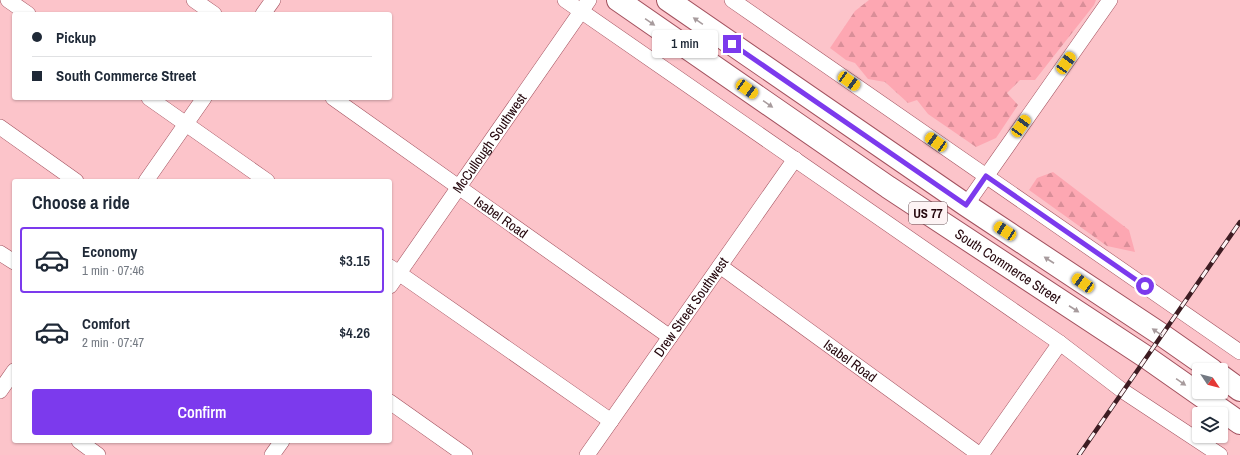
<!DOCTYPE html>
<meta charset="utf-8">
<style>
body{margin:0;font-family:"Archivo Narrow",sans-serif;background:#f6f6f7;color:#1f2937;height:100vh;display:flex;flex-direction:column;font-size:15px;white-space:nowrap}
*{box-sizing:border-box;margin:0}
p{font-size:13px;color:#747a83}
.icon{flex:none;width:22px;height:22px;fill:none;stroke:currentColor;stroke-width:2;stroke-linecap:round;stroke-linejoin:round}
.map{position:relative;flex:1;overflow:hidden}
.side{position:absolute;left:12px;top:179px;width:380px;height:264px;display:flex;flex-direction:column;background:#fff;border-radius:4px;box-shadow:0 1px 3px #0004}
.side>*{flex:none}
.top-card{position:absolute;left:12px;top:12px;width:380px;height:88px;border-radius:4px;box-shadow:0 1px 3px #0004;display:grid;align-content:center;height:88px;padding:0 20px;background:#fff}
.needle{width:26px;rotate:125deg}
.fabs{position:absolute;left:1192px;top:363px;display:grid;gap:8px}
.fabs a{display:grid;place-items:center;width:36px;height:36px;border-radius:4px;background:#fff;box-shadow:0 1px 3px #0004;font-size:20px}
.end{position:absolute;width:18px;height:18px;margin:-9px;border:5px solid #7c3aed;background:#fff;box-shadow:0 0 0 2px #fff}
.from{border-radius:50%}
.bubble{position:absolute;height:28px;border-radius:4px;background:#fff;box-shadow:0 1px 3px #0004;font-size:13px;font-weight:600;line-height:28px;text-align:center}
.car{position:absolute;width:12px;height:24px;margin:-12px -6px;border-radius:5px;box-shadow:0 0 3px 1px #0007;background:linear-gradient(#f5c518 24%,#345 0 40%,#f5c518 0 76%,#345 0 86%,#f5c518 0)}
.top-card b{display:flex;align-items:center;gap:14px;height:38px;font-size:15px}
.top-card b+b{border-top:1px solid #e0e1e3}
.top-card i{width:10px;height:10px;background:#1f2937}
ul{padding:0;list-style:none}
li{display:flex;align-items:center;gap:12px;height:66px;margin:0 8px 6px;padding:0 12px;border:2px solid transparent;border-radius:4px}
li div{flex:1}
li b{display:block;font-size:15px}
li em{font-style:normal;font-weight:600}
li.selected{border-color:#7c3aed}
li>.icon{width:36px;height:36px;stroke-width:1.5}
h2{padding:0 20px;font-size:18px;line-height:48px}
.action{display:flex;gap:8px;margin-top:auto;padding:8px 20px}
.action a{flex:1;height:46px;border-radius:4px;background:#7c3aed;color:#fff;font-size:16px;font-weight:600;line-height:46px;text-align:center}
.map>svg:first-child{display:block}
</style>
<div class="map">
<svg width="1240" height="455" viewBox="0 0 1240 455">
<defs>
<pattern id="forest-firs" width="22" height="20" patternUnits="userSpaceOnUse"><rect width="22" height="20" fill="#fda7b2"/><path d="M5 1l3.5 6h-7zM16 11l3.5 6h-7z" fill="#d98e98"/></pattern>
</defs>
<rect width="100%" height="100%" fill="#fcc4ca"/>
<path fill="url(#forest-firs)" d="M869,0H1096L1094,5L1035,80H1020L1007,93L1018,105L996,138L976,147L928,114L917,100L908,103L885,82L868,79L855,63L846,60L830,48L855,11Z
M1053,172L1129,230L1135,252L1107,246L1029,190L1037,178Z"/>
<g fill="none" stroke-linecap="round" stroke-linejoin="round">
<defs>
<g id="street">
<path d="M8,0L28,14"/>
<path d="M194,0L214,14"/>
<path d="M565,0L1060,343L1123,391L1220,455"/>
<path d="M732,0L1240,352"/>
<path d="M263,14L273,0"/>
<path d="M149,98L267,181"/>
<path id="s1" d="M333,98L670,337"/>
<path d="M0,127L76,181"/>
<path d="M146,181L204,98"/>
<path d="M966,205L1110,0"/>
<path d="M0,253L14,262"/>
<path id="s2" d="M720,266L980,455"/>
<path d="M390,267L611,421"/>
<path id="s3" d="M390,286L589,0"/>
<path d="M0,391L14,371"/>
<path d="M390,402L465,455"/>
<path d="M79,441L98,455"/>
<path d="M272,455L282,441"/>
<path id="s4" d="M587,455L795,159"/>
<path d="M981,455L1060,343"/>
</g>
<g id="primary">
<path id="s5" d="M618,0L888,187L1146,357L1240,423"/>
<path d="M668,0L966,205L1162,335L1212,370"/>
<path d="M1221,376L1240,390"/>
</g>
</defs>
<use href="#street" stroke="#a2515e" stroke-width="16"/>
<use href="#primary" stroke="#a2515e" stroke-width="24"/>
<use href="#street" stroke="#fff" stroke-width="15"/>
<use href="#primary" stroke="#fff" stroke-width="22"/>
<defs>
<path id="rail" d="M1079,455L1240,222"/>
</defs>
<use href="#rail" stroke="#3d1c22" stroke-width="4.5"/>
<use href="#rail" stroke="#fdf3f4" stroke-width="3" stroke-dasharray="9" stroke-linecap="butt"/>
</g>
<defs><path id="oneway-solid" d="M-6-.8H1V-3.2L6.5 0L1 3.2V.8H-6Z"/></defs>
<g fill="#a79b9d">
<use href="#oneway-solid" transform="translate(698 21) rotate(-145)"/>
<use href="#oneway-solid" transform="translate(650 22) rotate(35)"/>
<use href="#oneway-solid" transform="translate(768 104) rotate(35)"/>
<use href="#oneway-solid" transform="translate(1049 260) rotate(-147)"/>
<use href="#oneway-solid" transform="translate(1074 309) rotate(33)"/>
<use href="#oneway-solid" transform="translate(1157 332) rotate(-146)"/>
<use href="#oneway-solid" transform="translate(1181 382) rotate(35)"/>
</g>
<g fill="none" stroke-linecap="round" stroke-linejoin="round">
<path stroke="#7c3aed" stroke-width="5" d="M732,44L966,205L986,176L1145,286"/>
</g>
<g text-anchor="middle" stroke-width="3" stroke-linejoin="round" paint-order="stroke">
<rect fill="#fdf3f4" stroke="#644c51" stroke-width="1" x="909" y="202" width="38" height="22" rx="3"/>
<g font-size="13" font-weight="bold" fill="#23050b">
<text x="928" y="218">US 77</text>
</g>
<g font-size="14" fill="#23050b" stroke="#fdf3f4">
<text dy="5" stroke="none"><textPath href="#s3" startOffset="174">McCullough Southwest</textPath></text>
<text dy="5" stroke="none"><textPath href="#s1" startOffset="206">Isabel Road</textPath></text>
<text dy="5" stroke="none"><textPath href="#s5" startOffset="472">South Commerce Street</textPath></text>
<text dy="5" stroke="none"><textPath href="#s4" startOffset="181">Drew Street Southwest</textPath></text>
<text dy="5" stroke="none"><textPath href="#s2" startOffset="161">Isabel Road</textPath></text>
</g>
</g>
</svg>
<div class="fabs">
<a><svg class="needle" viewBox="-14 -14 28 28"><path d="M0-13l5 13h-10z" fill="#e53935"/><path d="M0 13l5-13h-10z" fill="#747a83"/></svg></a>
<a><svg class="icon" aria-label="layers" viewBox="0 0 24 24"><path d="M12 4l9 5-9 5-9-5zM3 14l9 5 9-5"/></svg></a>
</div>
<i class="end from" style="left:1145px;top:286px"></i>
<i class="end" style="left:732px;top:44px"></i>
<div class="bubble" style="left:652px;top:30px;width:66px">1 min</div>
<i class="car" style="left:1066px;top:63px;rotate:35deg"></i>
<i class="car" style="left:849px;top:81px;rotate:125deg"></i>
<i class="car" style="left:747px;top:89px;rotate:125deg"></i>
<i class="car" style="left:1021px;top:126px;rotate:35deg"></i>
<i class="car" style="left:936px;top:142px;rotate:305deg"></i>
<i class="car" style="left:1005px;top:231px;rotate:303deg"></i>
<i class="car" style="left:1083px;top:283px;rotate:304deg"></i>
<div class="top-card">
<b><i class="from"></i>Pickup</b>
<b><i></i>South Commerce Street</b>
</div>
<section class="side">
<h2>Choose a ride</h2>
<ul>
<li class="selected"><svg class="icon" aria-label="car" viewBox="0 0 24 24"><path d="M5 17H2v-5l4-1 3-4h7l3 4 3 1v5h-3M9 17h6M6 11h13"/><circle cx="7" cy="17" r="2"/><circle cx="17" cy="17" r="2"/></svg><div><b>Economy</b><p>1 min · 07:46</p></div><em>$3.15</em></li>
<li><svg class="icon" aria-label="car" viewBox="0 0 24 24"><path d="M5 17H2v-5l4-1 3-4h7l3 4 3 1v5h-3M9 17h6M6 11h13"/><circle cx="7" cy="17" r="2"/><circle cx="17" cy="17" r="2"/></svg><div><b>Comfort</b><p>2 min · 07:47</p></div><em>$4.26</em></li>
</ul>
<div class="action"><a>Confirm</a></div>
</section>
</div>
